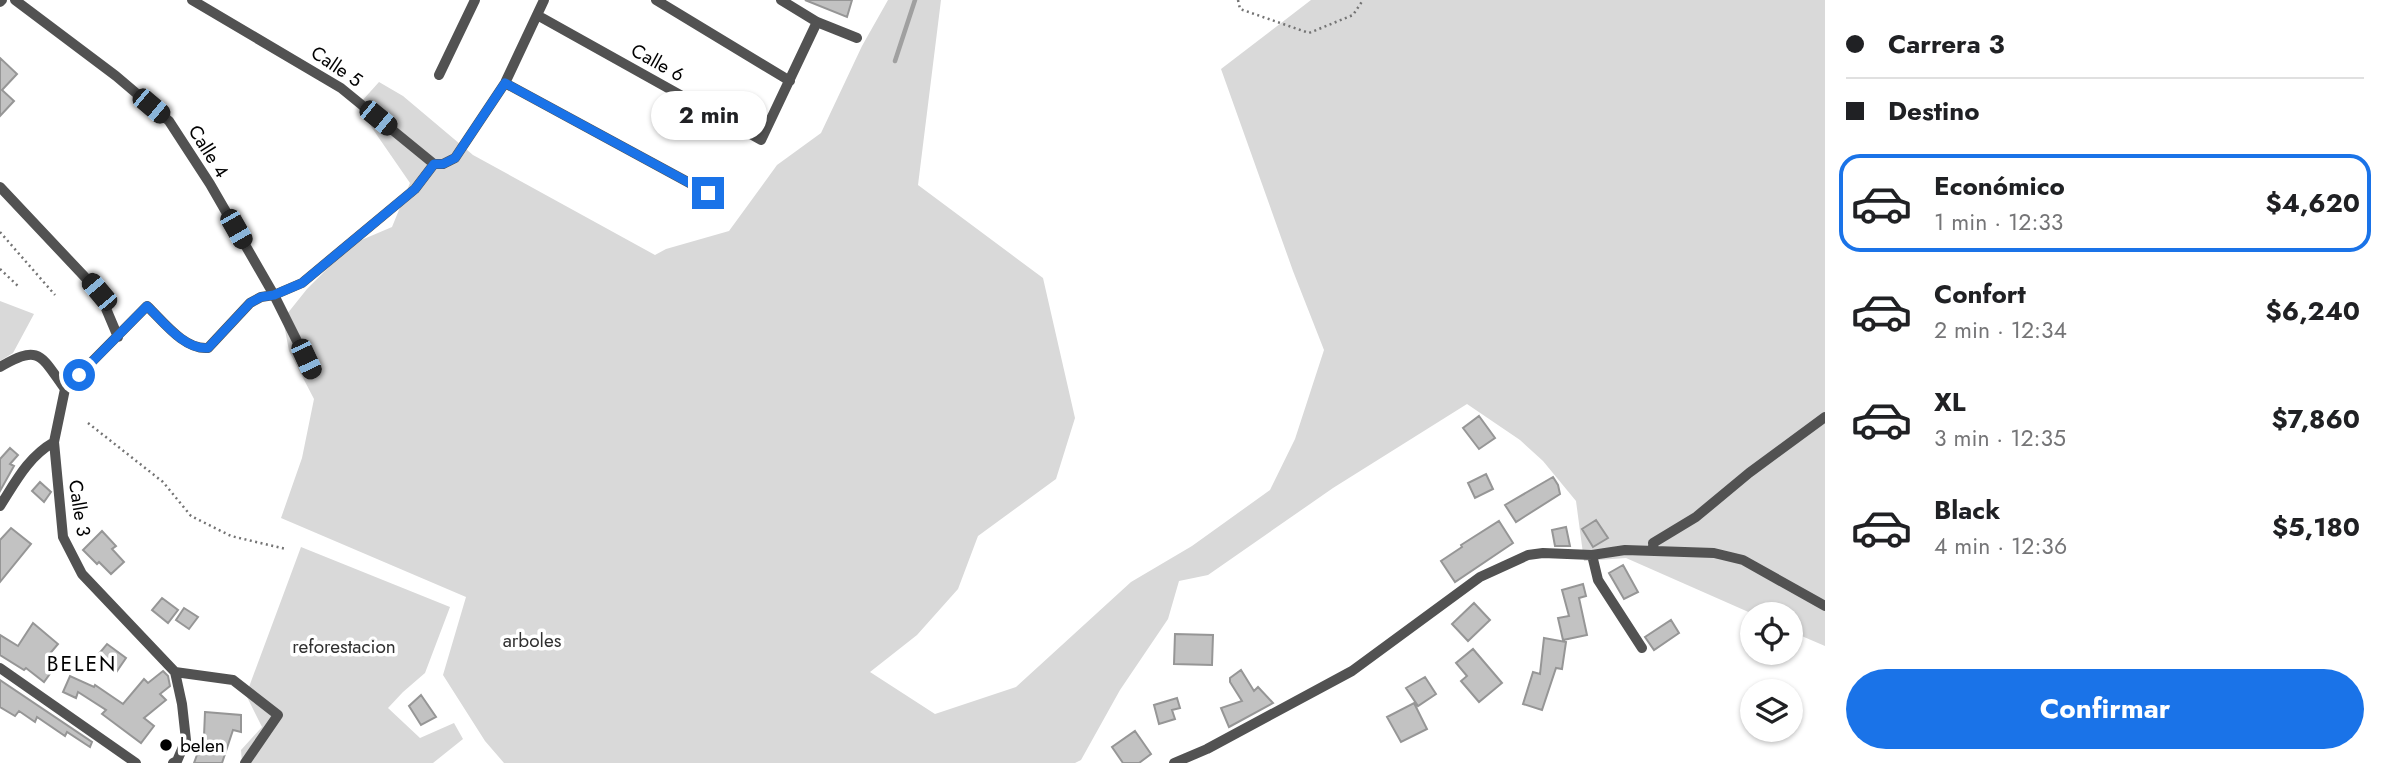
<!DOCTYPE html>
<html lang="es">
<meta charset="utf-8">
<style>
body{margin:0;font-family:Jost,sans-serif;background:#f6f6f6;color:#202124;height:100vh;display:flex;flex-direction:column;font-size:26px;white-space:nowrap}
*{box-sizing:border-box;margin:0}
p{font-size:23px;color:#757577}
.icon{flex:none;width:38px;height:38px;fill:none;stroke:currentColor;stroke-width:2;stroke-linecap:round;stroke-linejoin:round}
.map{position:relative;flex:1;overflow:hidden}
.side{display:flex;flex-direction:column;background:#fff;width:560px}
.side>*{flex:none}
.hud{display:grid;align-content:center;height:154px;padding:0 21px;background:#fff}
.controls{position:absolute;left:1740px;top:602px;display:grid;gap:14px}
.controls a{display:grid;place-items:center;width:63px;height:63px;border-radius:50%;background:#fff;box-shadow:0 2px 5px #0004;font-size:35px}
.end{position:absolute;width:32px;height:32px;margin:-16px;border:9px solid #1a73e8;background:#fff;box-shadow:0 0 0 4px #fff}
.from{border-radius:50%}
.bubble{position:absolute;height:49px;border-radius:24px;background:#fff;box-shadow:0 2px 5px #0004;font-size:23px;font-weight:700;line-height:49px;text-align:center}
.car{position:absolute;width:21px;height:42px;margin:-21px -10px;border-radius:9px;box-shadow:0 0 5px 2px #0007;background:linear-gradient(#222 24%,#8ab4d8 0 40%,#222 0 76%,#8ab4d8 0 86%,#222 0)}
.hud b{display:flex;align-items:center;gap:24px;height:66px;font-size:26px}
.hud b+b{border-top:2px solid #e0e0e0}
.hud i{width:18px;height:18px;background:#202124}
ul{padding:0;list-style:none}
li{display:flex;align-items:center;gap:21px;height:98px;margin:0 14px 10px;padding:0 7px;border:4px solid transparent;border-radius:21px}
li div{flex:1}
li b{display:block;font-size:26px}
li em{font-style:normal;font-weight:700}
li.on{border-color:#1a73e8}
li>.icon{width:63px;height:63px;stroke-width:1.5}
.cta{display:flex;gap:14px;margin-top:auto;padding:14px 21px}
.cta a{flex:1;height:80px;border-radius:42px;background:#1a73e8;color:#fff;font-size:28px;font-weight:700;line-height:80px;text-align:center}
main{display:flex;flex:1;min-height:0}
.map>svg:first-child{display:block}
</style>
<main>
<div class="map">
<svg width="1825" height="763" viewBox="0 0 1825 763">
<rect width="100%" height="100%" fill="#fff"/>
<path fill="#d9d9d9" d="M888,0H941L918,185L1043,278L1075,418L1056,479L978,536L958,589L917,635L870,672L935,714L1016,687L1131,582L1192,546L1270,490L1295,439L1324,350L1293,271L1221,69L1311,0H1825V646L1790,631V614H1753L1626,558L1584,561L1576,501L1543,461L1520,440L1467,404L1333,488L1208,575L1179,581L1168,619L1120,690L1081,760L1075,763H504L485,741L443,675L466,597L281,518L302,458L314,399L289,351L283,319L307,289L352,244L392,227L410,183L372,128L361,102L379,82L403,96L473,155L655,255L666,249L729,231L777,165L821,133L862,46Z
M0,301L34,314L13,353L0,361Z
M301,547L450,607L425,673L403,692L388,708L420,738L454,723L463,739L433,763H242L241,750L262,727L246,695Z"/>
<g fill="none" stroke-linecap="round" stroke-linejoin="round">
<path stroke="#a0a0a0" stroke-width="4.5" d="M895,61L915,0"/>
</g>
<path fill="#c2c2c2" stroke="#969696" stroke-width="2" d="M805,0H852L847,17Z
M0,58L17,74L2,90L14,101L0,116Z
M1479,416L1495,438L1479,449L1463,428Z
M10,448L18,455L10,464L14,466L0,491V459Z
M1486,474L1493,489L1475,498L1468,483Z
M1553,477L1558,485L1560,494L1516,522L1505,505Z
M40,482L51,492L44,502L32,491Z
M1596,520L1608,538L1593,547L1582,529Z
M1499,521L1513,543L1455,582L1441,561L1462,547L1461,545Z
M1566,527L1570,546H1555L1552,530Z
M11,528L31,544L0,582V540Z
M102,531L116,546L112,549L124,562L111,574L99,562L97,564L83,550Z
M1623,565L1638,592L1624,599L1609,573Z
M1583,584L1586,596L1579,598L1587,635L1563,640L1558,618L1569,616L1562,590Z
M162,598L178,610L168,623L152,610Z
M1474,603L1490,620L1468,641L1452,624Z
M184,608L198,617L189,629L176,620Z
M1671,620L1679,633L1654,650L1645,637Z
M33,623L58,644L47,657L57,664L44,682L26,668L24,670L0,655V635L18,646Z
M1175,634L1213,635L1212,665L1174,664Z
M1544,638L1566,642L1562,669L1556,668L1542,710L1523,704L1533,672L1540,674Z
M107,644L126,658L117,671L97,656Z
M1473,649L1502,683L1479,702L1461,681L1467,676L1456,663Z
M1241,670L1254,691L1258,687L1273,703L1229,727L1221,708L1242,701L1230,682V678Z
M163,671L168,676L170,686L160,694L166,700L144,718L154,726L141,743L102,714L106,710L78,692L76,698L63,692L70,676L94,687L95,685L123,704L144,679L148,683Z
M1425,677L1436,694L1418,706L1406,688Z
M0,680L92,742L90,747L67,732L65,736L37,717L35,722L19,711L15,716L0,707Z
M421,695L436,717L421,725L409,706Z
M1177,698L1180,708L1172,710L1175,719L1159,724L1154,705Z
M1414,703L1427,729L1401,742L1387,717Z
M205,712L241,715V732L233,730L222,763H194L204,736Z
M1135,731L1151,754L1139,763H1123L1112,747Z"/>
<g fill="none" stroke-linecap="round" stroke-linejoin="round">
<path stroke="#747474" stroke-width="2.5" stroke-dasharray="2 3.5" stroke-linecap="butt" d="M1238,0L1240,9L1309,33L1353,15L1363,0
M0,232L55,295
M0,269L18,286
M88,423L163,482L191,516L231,536L286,549"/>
<path stroke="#525252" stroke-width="10" d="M15,0L116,76L169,121L210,184L274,295L313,373
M192,0L341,88L434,164H443L455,158L505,83L544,0
M656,0L790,81
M781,0L817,22L857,38
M0,2L2,0
M537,15L761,140L817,22
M439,75L475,0
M505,83L708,193
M0,187L99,292L118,337
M0,367C40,343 41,356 65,389L54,442L63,537L82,574L175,672L182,704L186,740L177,761L173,763
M65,389L147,306C163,321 184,350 208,348L250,303L261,297L274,295L302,283L415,189L434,164
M0,506C16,481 28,457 54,442
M1654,551L1653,543L1696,517L1749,473L1825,417
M1592,555L1598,580L1642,648
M0,668L136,763
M175,672L233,680L278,715L245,763
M1174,763L1207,749L1352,671L1480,577L1528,555L1543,553L1592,555L1625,550L1714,553L1743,560L1825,606"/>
</g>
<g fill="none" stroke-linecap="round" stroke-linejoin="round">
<path stroke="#1a73e8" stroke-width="9" d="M79,375L147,306C163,321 184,350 208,348L250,303L261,297L274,295L302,283L415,189L434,164H443L455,158L505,83L708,193"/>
</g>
<circle fill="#000" stroke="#fff" stroke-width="2.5" cx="166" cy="745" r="7"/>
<g text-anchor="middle" stroke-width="7" stroke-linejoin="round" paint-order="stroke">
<g font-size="19" fill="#000" stroke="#fff">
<text transform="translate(658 62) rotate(29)" y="7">Calle 6</text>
<text transform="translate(337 66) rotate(34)" y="7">Calle 5</text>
<text transform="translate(209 151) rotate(58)" y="7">Calle 4</text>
<text transform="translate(80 508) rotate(81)" y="7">Calle 3</text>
</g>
<g font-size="19" fill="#303030" stroke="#fff">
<text x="532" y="647">arboles</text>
<text x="344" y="653">reforestacion</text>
</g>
<g font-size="19" fill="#000" stroke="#fff" text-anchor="start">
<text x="180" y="752">belen</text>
</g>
<g font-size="21" letter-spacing="2" fill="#000" stroke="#fff">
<text x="82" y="671">BELEN</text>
</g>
</g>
</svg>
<div class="controls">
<a><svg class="icon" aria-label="locate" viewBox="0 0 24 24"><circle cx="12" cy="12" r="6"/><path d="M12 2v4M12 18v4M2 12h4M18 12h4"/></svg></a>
<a><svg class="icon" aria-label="layers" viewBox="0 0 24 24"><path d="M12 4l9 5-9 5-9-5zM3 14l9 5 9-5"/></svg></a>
</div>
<i class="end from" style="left:79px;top:375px"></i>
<i class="end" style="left:708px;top:193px"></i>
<div class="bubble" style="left:651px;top:91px;width:116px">2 min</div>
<i class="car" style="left:151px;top:106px;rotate:130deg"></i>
<i class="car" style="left:378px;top:118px;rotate:129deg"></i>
<i class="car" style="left:236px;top:229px;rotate:150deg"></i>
<i class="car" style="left:99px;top:292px;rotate:320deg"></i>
<i class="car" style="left:306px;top:359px;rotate:155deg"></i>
</div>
<section class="side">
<div class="hud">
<b><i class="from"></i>Carrera 3</b>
<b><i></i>Destino</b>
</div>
<ul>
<li class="on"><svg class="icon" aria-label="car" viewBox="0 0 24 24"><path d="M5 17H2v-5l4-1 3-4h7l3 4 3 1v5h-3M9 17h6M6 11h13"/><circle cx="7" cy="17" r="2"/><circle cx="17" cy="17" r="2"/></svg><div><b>Económico</b><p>1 min · 12:33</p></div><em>$4,620</em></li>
<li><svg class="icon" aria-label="car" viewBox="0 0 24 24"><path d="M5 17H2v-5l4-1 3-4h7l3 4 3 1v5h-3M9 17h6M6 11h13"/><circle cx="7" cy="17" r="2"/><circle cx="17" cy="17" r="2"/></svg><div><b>Confort</b><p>2 min · 12:34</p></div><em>$6,240</em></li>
<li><svg class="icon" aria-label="car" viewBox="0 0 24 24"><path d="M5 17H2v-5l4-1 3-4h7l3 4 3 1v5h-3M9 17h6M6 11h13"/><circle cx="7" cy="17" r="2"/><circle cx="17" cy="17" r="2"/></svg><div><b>XL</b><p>3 min · 12:35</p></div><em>$7,860</em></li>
<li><svg class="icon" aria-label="car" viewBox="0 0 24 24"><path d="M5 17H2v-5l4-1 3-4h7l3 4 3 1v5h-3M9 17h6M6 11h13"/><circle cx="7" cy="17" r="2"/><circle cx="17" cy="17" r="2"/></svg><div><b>Black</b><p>4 min · 12:36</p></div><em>$5,180</em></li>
</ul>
<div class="cta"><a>Confirmar</a></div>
</section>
</main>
